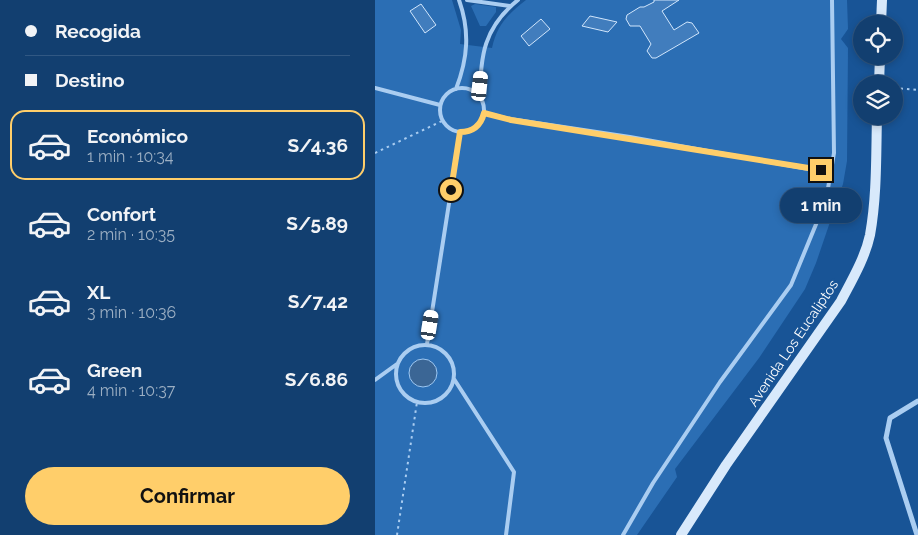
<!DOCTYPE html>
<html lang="es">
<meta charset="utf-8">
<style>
body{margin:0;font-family:Raleway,sans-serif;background:#1f4a78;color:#f1f3f6;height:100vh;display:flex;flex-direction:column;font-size:19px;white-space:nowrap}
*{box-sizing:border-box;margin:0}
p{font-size:16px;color:#9cafc3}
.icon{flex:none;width:28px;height:28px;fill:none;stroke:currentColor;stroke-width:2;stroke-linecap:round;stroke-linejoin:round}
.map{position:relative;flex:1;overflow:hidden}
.drawer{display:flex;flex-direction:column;background:#123f70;width:375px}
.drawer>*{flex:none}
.guide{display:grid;align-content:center;height:110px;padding:0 25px;background:#123f70}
.fabs{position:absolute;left:478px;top:15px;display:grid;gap:10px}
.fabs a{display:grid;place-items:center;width:50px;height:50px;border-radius:50%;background:#123f70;box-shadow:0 2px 8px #0003,0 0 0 1px #315883;font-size:25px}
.end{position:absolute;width:22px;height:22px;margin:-11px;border:6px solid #ffce6a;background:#111;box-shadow:0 0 0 2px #111}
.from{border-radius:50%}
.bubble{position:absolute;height:35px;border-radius:18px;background:#123f70;box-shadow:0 2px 8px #0003,0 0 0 1px #315883;font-size:16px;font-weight:700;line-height:35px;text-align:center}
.car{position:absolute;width:15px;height:30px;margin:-15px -8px;border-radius:6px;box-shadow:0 0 4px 1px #0007;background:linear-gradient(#fff 24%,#345 0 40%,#fff 0 76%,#345 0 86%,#fff 0)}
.guide b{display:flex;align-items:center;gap:18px;height:48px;font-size:19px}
.guide b+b{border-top:1px solid #315883}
.guide i{width:12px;height:12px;background:#f1f3f6}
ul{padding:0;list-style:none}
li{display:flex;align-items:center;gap:15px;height:70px;margin:0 10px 8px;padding:0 15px;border:2px solid transparent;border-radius:15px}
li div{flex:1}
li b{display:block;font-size:19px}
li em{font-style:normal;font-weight:700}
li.on{border-color:#ffce6a}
li>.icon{width:45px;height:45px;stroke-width:1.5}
.action{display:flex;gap:10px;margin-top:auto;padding:10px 25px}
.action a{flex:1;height:58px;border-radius:30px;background:#ffce6a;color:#111;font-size:20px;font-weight:700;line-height:58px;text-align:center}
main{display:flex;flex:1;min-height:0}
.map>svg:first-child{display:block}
</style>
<main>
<section class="drawer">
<div class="guide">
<b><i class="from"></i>Recogida</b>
<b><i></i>Destino</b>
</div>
<ul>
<li class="on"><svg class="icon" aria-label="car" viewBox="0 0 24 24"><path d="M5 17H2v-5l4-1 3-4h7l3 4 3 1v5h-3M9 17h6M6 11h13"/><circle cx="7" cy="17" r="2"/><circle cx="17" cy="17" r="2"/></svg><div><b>Económico</b><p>1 min · 10:34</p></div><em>S/4.36</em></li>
<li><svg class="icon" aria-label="car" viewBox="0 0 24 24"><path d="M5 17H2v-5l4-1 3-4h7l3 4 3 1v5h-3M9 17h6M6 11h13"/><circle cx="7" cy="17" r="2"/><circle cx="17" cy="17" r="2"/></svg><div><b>Confort</b><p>2 min · 10:35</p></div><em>S/5.89</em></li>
<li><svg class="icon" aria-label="car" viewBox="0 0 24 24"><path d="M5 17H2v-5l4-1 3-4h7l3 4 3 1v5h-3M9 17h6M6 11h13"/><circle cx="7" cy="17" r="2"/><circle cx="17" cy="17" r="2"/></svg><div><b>XL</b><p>3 min · 10:36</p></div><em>S/7.42</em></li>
<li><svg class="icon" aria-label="car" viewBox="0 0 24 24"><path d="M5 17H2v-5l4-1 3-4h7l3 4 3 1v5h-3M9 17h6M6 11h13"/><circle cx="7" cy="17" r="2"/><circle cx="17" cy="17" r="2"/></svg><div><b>Green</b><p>4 min · 10:37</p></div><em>S/6.86</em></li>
</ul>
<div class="action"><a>Confirmar</a></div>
</section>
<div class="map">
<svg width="543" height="535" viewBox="0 0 543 535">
<rect width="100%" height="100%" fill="#185496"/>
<path fill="#2b6eb4" d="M0,0H77L86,30L85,44L117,48C122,25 133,14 151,0H472L473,29L466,39L473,48L472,161L468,184L441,263L430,289L384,358L300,469L302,477L262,535H0Z
M100,4L121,7V12L111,26H105L96,6Z"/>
<path fill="#3b6695" stroke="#9dc8f3" d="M34 373a14 14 0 1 1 28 0a14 14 0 1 1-28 0Z"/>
<path fill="#417dbd" stroke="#d1e6fc" d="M279,0H304L287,11L299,30L312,22L317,23L324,33L281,58H277L272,51L276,44L265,26H255L251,19L252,15L265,7H269L279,2Z
M46,4L61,25L50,33L35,11Z
M215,16L242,22L233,32L207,26Z
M166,19L175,29L154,46L146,36Z"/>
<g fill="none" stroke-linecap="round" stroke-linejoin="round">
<path stroke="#aacdf1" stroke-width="2" stroke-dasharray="2.5 4" stroke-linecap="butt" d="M519,88L543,90
M0,153L67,121
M22,535L42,402"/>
<path stroke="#aacdf1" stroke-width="4" d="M92,0L135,6
M65 110a22 22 0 1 1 44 0a22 22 0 1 1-44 0Z
M0,88L65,105
M81,89C93,58 95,31 84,0
M105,98C105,56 109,27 143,0
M109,113L135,119L255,137L456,173
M52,344L85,133
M21 374a29 29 0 1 1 58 0a29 29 0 1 1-58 0Z
M79,379L139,472L131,535
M0,380L22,364
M248,535L278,483L345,382L416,285L451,200L459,153L457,0"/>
<path stroke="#aacdf1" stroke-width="5" d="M542,535L511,438L515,418L543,401"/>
<path stroke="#d8e9fb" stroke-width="10" d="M506,24L507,0
M504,84L505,56
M306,535L351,465L466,301C477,280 490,258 495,235C502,196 501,155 502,116"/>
</g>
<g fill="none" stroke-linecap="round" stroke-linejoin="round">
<path stroke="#ffce6a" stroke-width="6" d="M76,190L85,132C98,132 106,125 109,113L136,120L446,170"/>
</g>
<g text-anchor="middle" stroke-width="4" stroke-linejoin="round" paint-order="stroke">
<g font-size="14" fill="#fff" stroke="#185496">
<text transform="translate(418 343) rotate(-56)" y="5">Avenida Los Eucaliptos</text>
</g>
</g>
</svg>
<div class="fabs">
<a><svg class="icon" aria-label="locate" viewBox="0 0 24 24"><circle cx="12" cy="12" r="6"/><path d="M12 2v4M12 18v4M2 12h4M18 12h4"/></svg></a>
<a><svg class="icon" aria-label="layers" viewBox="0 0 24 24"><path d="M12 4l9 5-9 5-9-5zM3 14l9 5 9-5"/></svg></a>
</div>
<i class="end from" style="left:76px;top:190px"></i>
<i class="end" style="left:446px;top:170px"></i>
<div class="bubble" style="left:405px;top:188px;width:82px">1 min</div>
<i class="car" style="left:105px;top:86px;rotate:6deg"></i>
<i class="car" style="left:55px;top:325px;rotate:9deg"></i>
</div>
</main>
